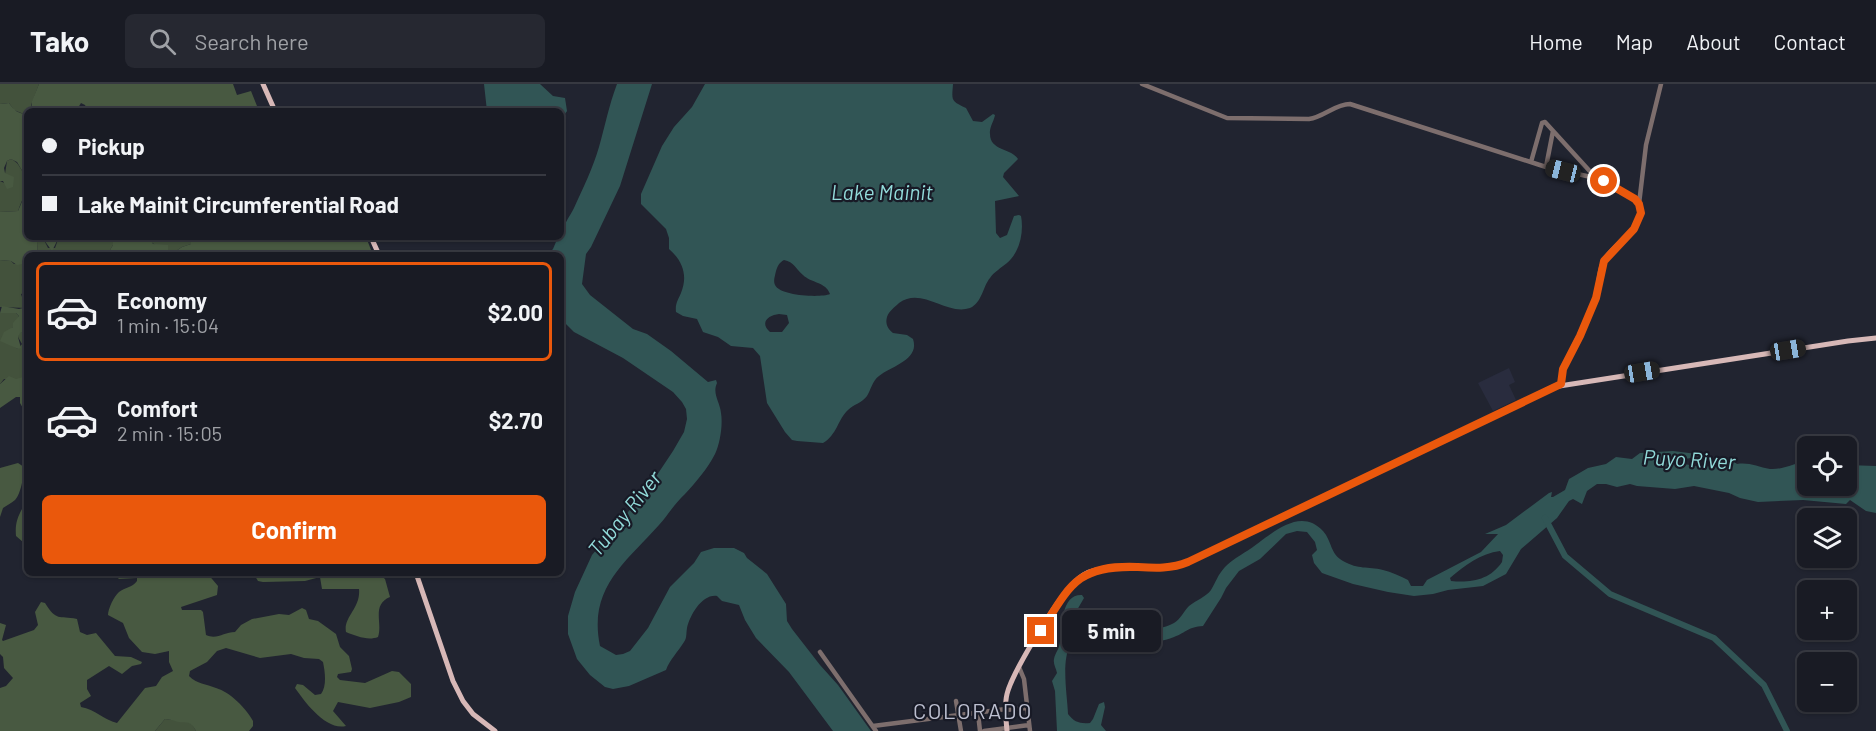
<!DOCTYPE html>
<meta charset="utf-8">
<style>
body{margin:0;font-family:Barlow,sans-serif;background:#262831;color:#f1f3f6;height:100vh;display:flex;flex-direction:column;font-size:22px;white-space:nowrap}
*{box-sizing:border-box;margin:0}
p{font-size:20px;color:#9fa1a6}
.icon{flex:none;width:33px;height:33px;fill:none;stroke:currentColor;stroke-width:2;stroke-linecap:round;stroke-linejoin:round}
.map{position:relative;flex:1;overflow:hidden}
.drawer{position:absolute;left:24px;top:168px;width:540px;height:324px;display:flex;flex-direction:column;background:#191b24;border-radius:9px;box-shadow:0 2px 4px #0004,0 0 0 2px #373941}
.drawer>*{flex:none}
.banner{position:absolute;left:24px;top:24px;width:540px;height:132px;border-radius:9px;box-shadow:0 2px 4px #0004,0 0 0 2px #373941;display:grid;align-content:center;height:132px;padding:0 18px;background:#191b24}
.controls{position:absolute;left:1797px;top:352px;display:grid;gap:12px}
.controls a{display:grid;place-items:center;width:60px;height:60px;border-radius:9px;background:#191b24;box-shadow:0 2px 4px #0004,0 0 0 2px #373941;font-size:30px}
.end{position:absolute;width:27px;height:27px;margin:-14px;border:8px solid #ea580c;background:#fff;box-shadow:0 0 0 3px #fff}
.from{border-radius:50%}
.bubble{position:absolute;height:42px;border-radius:9px;background:#191b24;box-shadow:0 2px 4px #0004,0 0 0 2px #373941;font-size:20px;font-weight:700;line-height:42px;text-align:center}
.car{position:absolute;width:18px;height:36px;margin:-18px -9px;border-radius:8px;box-shadow:0 0 4px 2px #0007;background:linear-gradient(#222 24%,#8ab4d8 0 40%,#222 0 76%,#8ab4d8 0 86%,#222 0)}
.banner b{display:flex;align-items:center;gap:21px;height:57px;font-size:22px}
.banner b+b{border-top:2px solid #373941}
.banner i{width:15px;height:15px;background:#f1f3f6}
ul{padding:10px 0 0;list-style:none}
li{display:flex;align-items:center;gap:18px;height:99px;margin:0 12px 9px;padding:0 6px;border:3px solid transparent;border-radius:9px}
li div{flex:1}
li b{display:block;font-size:22px}
li em{font-style:normal;font-weight:700}
li.active{border-color:#ea580c}
li>.icon{width:54px;height:54px;stroke-width:1.5}
.cta{display:flex;gap:12px;margin-top:auto;padding:12px 18px}
.cta a{flex:1;height:69px;border-radius:9px;background:#ea580c;color:#fff;font-size:24px;font-weight:700;line-height:69px;text-align:center}
header{display:flex;align-items:center;gap:36px;box-sizing:border-box;height:84px;padding:0 30px;background:#191b24;border-bottom:2px solid #373941}
header strong{font-size:28px}
nav{display:flex;gap:33px;margin-inline-start:auto;font-size:21px}
.search{width:420px;height:54px;background:#262831;display:flex;align-items:center;gap:15px;box-sizing:border-box;padding:0 21px;border-radius:9px;color:#9fa1a6;font-size:22px}
.map>svg:first-child{display:block}
</style>
<header>
<strong>Tako</strong>
<div class="search"><svg class="icon" aria-label="search" viewBox="0 0 24 24"><circle cx="10" cy="10" r="6"/><path d="M15 15l6 6"/></svg>Search here</div>
<nav><a>Home</a><a>Map</a><a>About</a><a>Contact</a></nav>
</header>
<div class="map">
<svg width="1876" height="647" viewBox="0 0 1876 647">
<rect width="100%" height="100%" fill="#212430"/>
<path fill="#292c3e" d="M1509,284L1515,298L1509,301L1516,316L1493,327L1478,299Z"/>
<path fill="#43523c" d="M0,0H39L31,21V27H27L26,31L14,26L9,19L0,20Z
M11,75C17,78 18,80 21,85C32,104 24,109 18,127L0,128V97L13,103C13,97 11,92 5,90L7,77Z
M59,153H113V161L110,166V171H38L37,158L44,156L48,164H55Z
M149,153H191V160L182,163L170,171L151,158Z
M0,176L11,177L14,180L27,179V208L21,210L22,213H27L26,224L0,223Z
M0,229H16L19,232L13,243L9,247L11,261L18,265L22,260L18,253L19,249L27,248V292L22,295H4L0,300Z
M165,635L186,637L192,640L196,647H155Z"/>
<path fill="#485941" d="M39,0H233L237,11L251,7L259,27H88L85,21L81,19L76,27H31L32,17Z
M9,19C14,26 18,30 27,30V95L17,78L11,75L7,77L4,84L5,89L14,93L13,103L7,105L3,97H0V20Z
M27,106V153H59L52,167L44,156L37,158L38,171H27V179L17,181L11,177L0,176V128L18,127Z
M113,153H149L153,160L168,161V169L170,171L182,163L191,160V153H366L373,171H110V166L113,161Z
M2,222L19,225L27,223V248L20,249L18,253L21,264L18,265L0,257L4,248L13,243V239L19,232L16,229H0Z
M9,292L16,295L27,292V331L20,319V313H16L0,324V300Z
M18,379L24,383C24,391 21,410 15,416C12,419 7,421 3,424L0,433V384Z
M22,425L27,426V458H23L16,452C15,441 17,434 22,425Z
M113,489H207L218,502L217,511L181,523L182,526H201L203,528L206,551C217,556 224,548 235,548L241,541L252,535L279,530L289,531L302,524L306,526L309,535L318,537L336,550L340,563L349,572L352,585L351,588L338,590L337,593L340,596L365,599L392,587L399,588L411,600V613L399,618L370,624L338,618L333,627L346,642C326,647 305,618 295,604L297,600L303,601L315,611L321,610C327,602 325,588 323,578L319,575L304,574L291,570L260,574L226,564L217,567L207,578L190,587L189,592C197,600 206,600 216,604C230,608 246,624 253,637V642L249,647H196C189,634 186,641 175,637C172,636 169,635 165,635L155,647H0V604L6,602L13,594L4,584L3,573L0,570V539L6,541L2,556L3,557L34,546L38,541L35,528L41,518L45,519C57,538 58,531 77,535L80,548L87,551L96,549L115,572L131,573L142,578L141,580L132,582L122,590L109,582L87,596V605L91,612L80,619L81,623C95,625 104,636 117,639L145,604L156,602L162,593L173,587L169,578V567L155,570L142,568L129,554L123,539L108,531C108,525 114,512 119,508C125,503 132,504 137,497V494L119,495Z
M253,489H378L385,495L390,513C371,521 383,539 378,553C368,557 356,552 346,548C343,533 361,524 359,505H322L320,493L305,497L263,498L258,497Z"/>
<path fill="#315555" fill-rule="evenodd" d="M484,0H540L553,12L565,14L567,27L561,36V27H487Z
M617,0H652L620,102L591,163L586,170L582,200L590,211L633,245L647,250L671,267L708,298L716,296L717,299C712,310 720,318 721,329C723,341 720,359 715,370C708,384 696,398 685,410C675,419 668,431 659,441C625,479 588,504 600,562L616,571L623,570L630,567L648,544L670,503L694,479L701,468L714,464H734L744,469L747,474L767,490L786,520L787,537L792,545L820,581L838,601L871,647H833L789,588L756,554L745,536L739,521L722,517L717,512C702,510 690,531 687,544C686,550 687,554 684,558C678,568 670,575 666,586L629,602L613,605L605,603L590,591L577,575L568,550V532L575,508L592,471L649,403L673,367L684,348L687,335L686,325L682,318L673,308L623,274L574,248L561,235V171H547L553,165L558,153H561C561,144 570,132 574,124C583,104 593,84 599,63C605,42 609,21 617,0Z
M705,0H953C952,16 950,17 966,24L973,37L982,38L993,30L995,31C994,37 989,44 990,50C990,67 1011,64 1018,75L1004,89L1003,93L1019,112L995,117L996,149L1000,154L1007,151L1014,132L1019,131L1021,132C1024,148 1020,168 1007,179C1001,184 994,188 990,194C983,202 982,219 970,224C946,232 922,202 899,219C895,223 889,227 887,233C885,240 888,245 893,249L907,251L913,255C920,276 891,282 879,292C872,297 871,306 867,312C862,319 854,320 848,326C838,335 837,351 823,359L797,357L792,356L785,348L767,319L760,272L753,264L731,262L718,253L703,248L697,235L683,232L676,228C675,220 678,216 681,209C688,192 683,177 669,165V154L666,145L641,120V110L662,62L674,43L692,23ZM784,176C794,178 796,185 803,191C811,199 826,198 830,210C821,214 780,212 775,201C773,197 775,192 776,187C778,181 779,179 784,176ZM779,230L787,231L789,239L782,248H770C759,238 769,231 779,230Z
M1673,367L1705,371L1676,377C1690,383 1703,383 1718,382L1724,374L1730,375L1737,380C1749,378 1758,383 1770,385C1782,386 1796,379 1807,376L1808,402H1846L1847,381L1876,382V429L1866,427L1850,416L1846,420L1803,416L1758,418L1740,414L1729,409L1694,402L1675,405L1637,402L1630,400L1617,403L1606,400H1597L1587,407L1582,420L1573,415L1569,417L1557,434L1521,465L1506,490L1483,502L1448,506L1433,510L1414,512L1388,508L1353,500L1322,489L1314,479L1312,471L1317,466L1315,458L1307,448L1297,447L1286,450L1260,475L1239,487L1226,504L1221,514L1203,542C1188,543 1187,548 1174,553C1164,557 1150,559 1138,561C1129,562 1122,552 1114,549C1110,548 1105,549 1100,548C1053,541 1067,602 1068,630C1074,638 1080,640 1090,639L1093,635L1099,620L1104,618L1105,623L1101,641L1106,647H1057L1055,607L1052,597L1057,589C1056,584 1053,580 1054,575C1055,569 1060,564 1060,557C1062,542 1061,510 1082,511L1084,514L1073,533V545C1078,544 1082,539 1089,539C1094,538 1098,540 1102,540C1126,544 1151,551 1174,539C1180,536 1184,527 1189,522C1196,516 1206,513 1211,506C1216,498 1217,492 1225,483C1232,476 1239,472 1247,467C1267,455 1298,420 1323,447C1332,457 1330,470 1343,477C1359,486 1367,482 1383,486C1391,488 1400,492 1408,496L1411,502H1423L1427,496L1481,468L1498,450H1485L1506,441L1549,409L1552,408L1551,413H1553L1565,406L1569,395L1576,391L1588,384L1606,380L1616,373L1632,375L1640,369ZM1500,467L1503,471L1502,478C1490,496 1471,499 1451,497L1450,494C1464,482 1481,469 1500,467Z"/>
<g fill="none" stroke-linecap="round" stroke-linejoin="round">
<path stroke="#315555" stroke-width="6" d="M1545,434L1565,472L1610,510L1714,554L1764,601L1787,647"/>
<path stroke="#7d6e6d" stroke-width="4.5" d="M1142,0L1227,34L1309,35C1324,33 1335,20 1350,20L1546,83L1600,95L1620,105L1639,120C1645,144 1618,156 1606,173C1598,184 1599,201 1596,214C1588,240 1561,277 1561,300
M1531,78L1542,39L1545,38L1596,94
M1546,83L1553,47
M1639,120L1646,61L1661,0
M820,568L876,647
M1019,583L1024,595L1030,647
M956,617L961,647
M1006,626L1027,624
M978,629L980,647
M873,642L1006,625
M984,647L1029,641"/>
<path stroke="#d7b8b7" stroke-width="5" d="M263,0L275,27
M371,153L379,171
M416,489L453,597L463,617L473,630L495,647
M1007,647C1006,635 1004,622 1007,610C1012,589 1057,515 1073,500C1079,493 1087,488 1096,486C1127,478 1158,489 1188,478L1553,303L1848,257L1876,254"/>
</g>
<g fill="none" stroke-linecap="round" stroke-linejoin="round">
<path stroke="#ea580c" stroke-width="8" d="M1041,547C1070,501 1077,481 1137,483C1155,484 1171,485 1188,478L1561,300L1563,285L1580,252L1596,214L1604,177L1634,145L1641,129L1639,120L1635,115L1604,97"/>
</g>
<g text-anchor="middle" stroke-width="4.5" stroke-linejoin="round" paint-order="stroke">
<g font-size="21" font-style="italic" fill="#92dbda" stroke="#181a26">
<text x="882" y="116">Lake Mainit</text>
<text transform="translate(1689 376) rotate(3)" y="7">Puyo River</text>
<text transform="translate(625 430) rotate(-51)" y="7">Tubay River</text>
</g>
<g font-size="22" letter-spacing="1.5" fill="#bcbfd0" stroke="#181a26">
<text x="973" y="635">COLORADO</text>
</g>
</g>
</svg>
<div class="controls">
<a><svg class="icon" aria-label="locate" viewBox="0 0 24 24"><circle cx="12" cy="12" r="6"/><path d="M12 2v4M12 18v4M2 12h4M18 12h4"/></svg></a>
<a><svg class="icon" aria-label="layers" viewBox="0 0 24 24"><path d="M12 4l9 5-9 5-9-5zM3 14l9 5 9-5"/></svg></a>
<a>+</a>
<a>−</a>
</div>
<i class="end from" style="left:1604px;top:97px"></i>
<i class="end" style="left:1041px;top:547px"></i>
<div class="bubble" style="left:1062px;top:526px;width:99px">5 min</div>
<i class="car" style="left:1563px;top:87px;rotate:284deg"></i>
<i class="car" style="left:1788px;top:266px;rotate:81deg"></i>
<i class="car" style="left:1642px;top:288px;rotate:81deg"></i>
<div class="banner">
<b><i class="from"></i>Pickup</b>
<b><i></i>Lake Mainit Circumferential Road</b>
</div>
<section class="drawer">
<ul>
<li class="active"><svg class="icon" aria-label="car" viewBox="0 0 24 24"><path d="M5 17H2v-5l4-1 3-4h7l3 4 3 1v5h-3M9 17h6M6 11h13"/><circle cx="7" cy="17" r="2"/><circle cx="17" cy="17" r="2"/></svg><div><b>Economy</b><p>1 min · 15:04</p></div><em>$2.00</em></li>
<li><svg class="icon" aria-label="car" viewBox="0 0 24 24"><path d="M5 17H2v-5l4-1 3-4h7l3 4 3 1v5h-3M9 17h6M6 11h13"/><circle cx="7" cy="17" r="2"/><circle cx="17" cy="17" r="2"/></svg><div><b>Comfort</b><p>2 min · 15:05</p></div><em>$2.70</em></li>
</ul>
<div class="cta"><a>Confirm</a></div>
</section>
</div>
